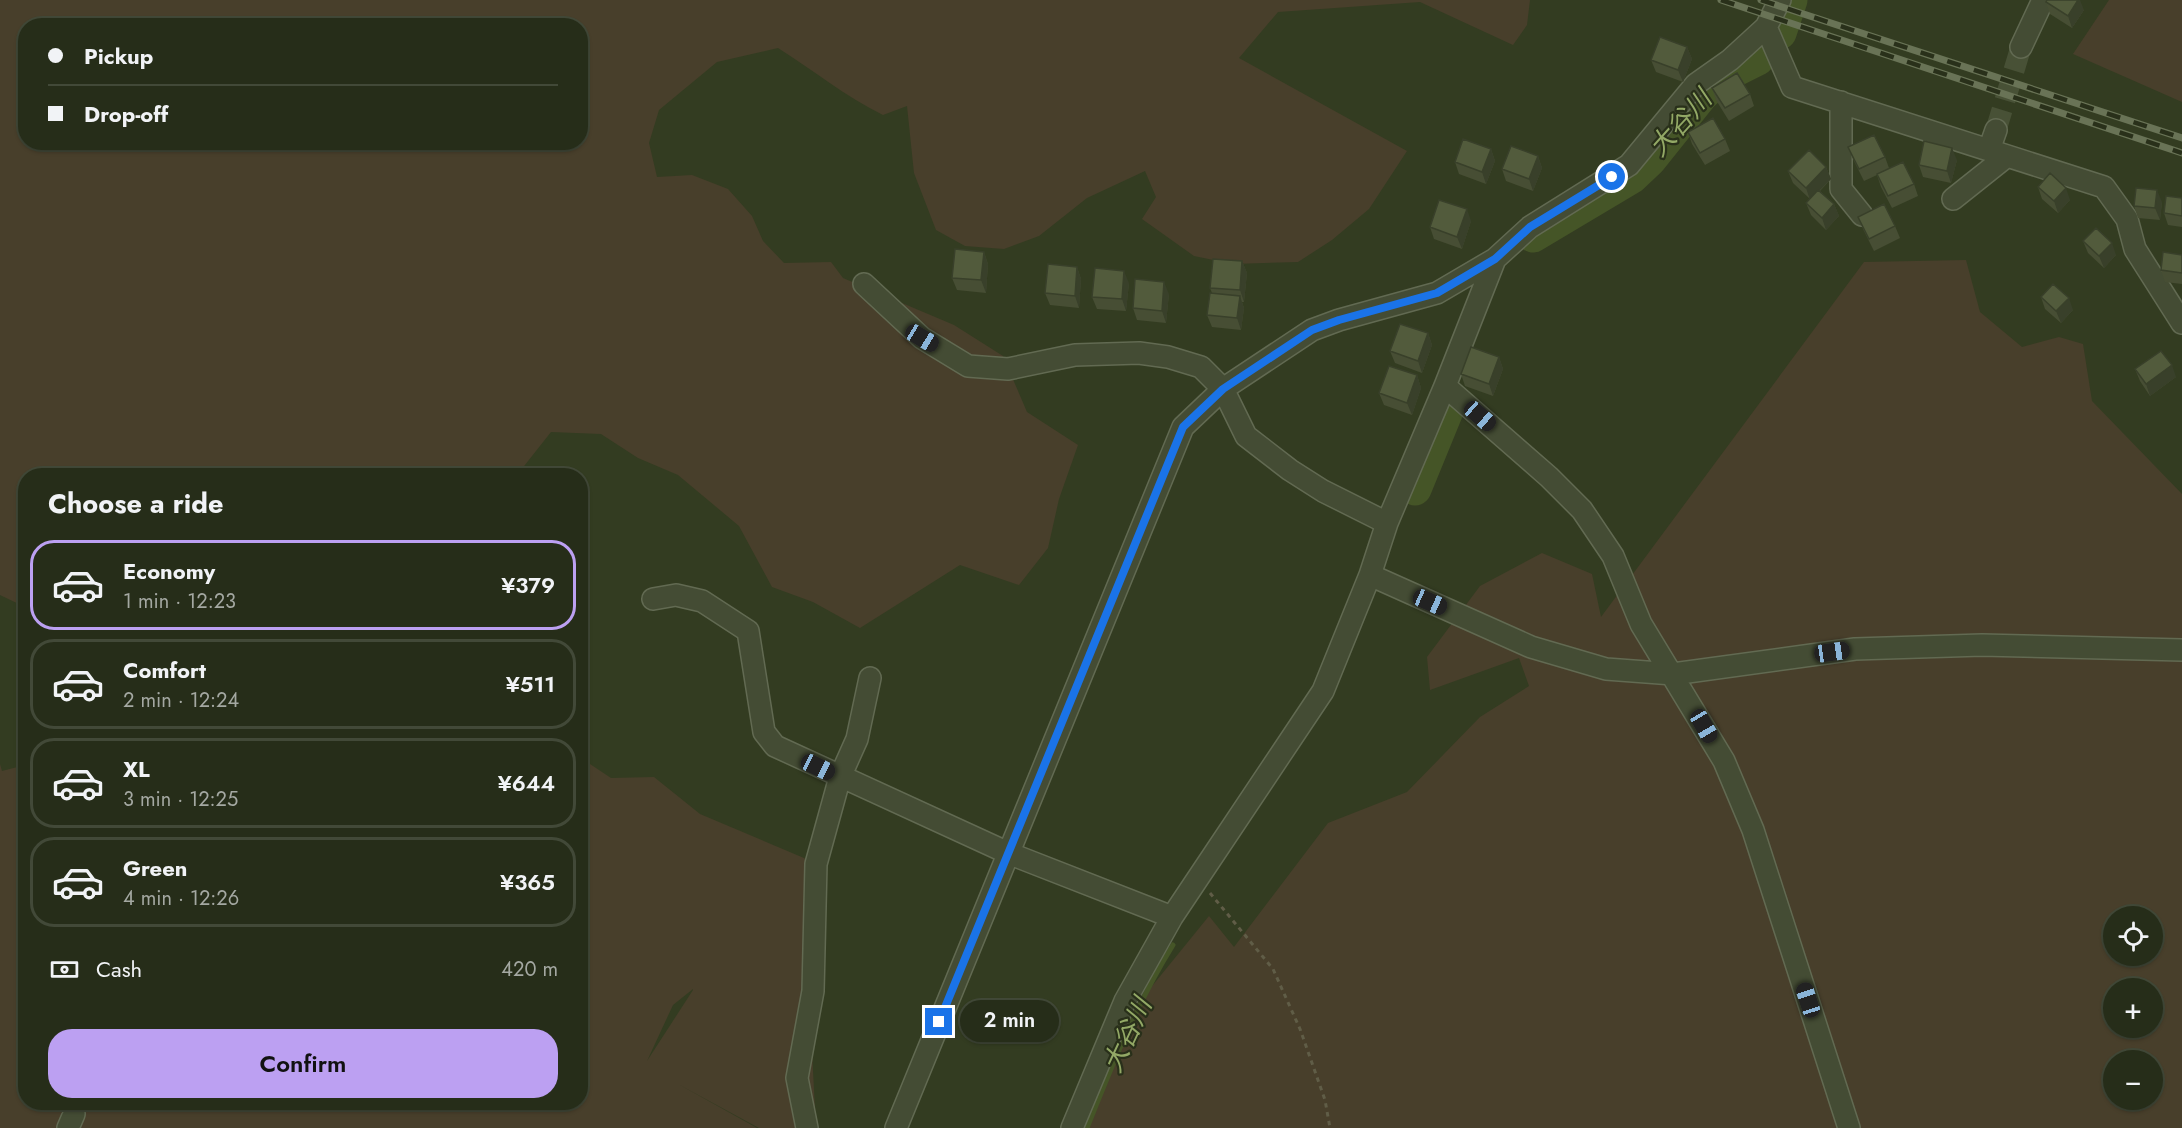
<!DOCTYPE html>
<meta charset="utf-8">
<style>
body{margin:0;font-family:Jost,"Noto Sans JP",sans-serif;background:#2e3522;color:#f1f3f6;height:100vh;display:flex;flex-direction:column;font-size:22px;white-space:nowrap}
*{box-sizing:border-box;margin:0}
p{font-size:20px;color:#a4a8a2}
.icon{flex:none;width:33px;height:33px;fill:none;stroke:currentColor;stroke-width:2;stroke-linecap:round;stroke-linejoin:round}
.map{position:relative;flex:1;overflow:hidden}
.drawer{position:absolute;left:18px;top:468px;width:570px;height:642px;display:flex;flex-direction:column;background:#262d19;border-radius:24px;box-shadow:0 2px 4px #0004,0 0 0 2px #424938}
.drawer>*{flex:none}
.top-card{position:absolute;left:18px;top:18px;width:570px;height:132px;border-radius:24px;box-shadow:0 2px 4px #0004,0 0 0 2px #424938;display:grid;align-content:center;height:132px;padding:0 30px;background:#262d19}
.fabs{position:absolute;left:2103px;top:906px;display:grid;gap:12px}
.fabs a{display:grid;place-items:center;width:60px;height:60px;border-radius:50%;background:#262d19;box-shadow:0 2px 4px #0004,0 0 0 2px #424938;font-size:30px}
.end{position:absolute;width:27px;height:27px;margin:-14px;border:8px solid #1a73e8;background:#fff;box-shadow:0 0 0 3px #fff}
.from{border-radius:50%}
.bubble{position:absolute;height:42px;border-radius:21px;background:#262d19;box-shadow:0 2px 4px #0004,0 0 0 2px #424938;font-size:20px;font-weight:600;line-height:42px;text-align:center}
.car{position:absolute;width:18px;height:36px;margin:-18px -9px;border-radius:8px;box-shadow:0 0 4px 2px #0007;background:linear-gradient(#222 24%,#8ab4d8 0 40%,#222 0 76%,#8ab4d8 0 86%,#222 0)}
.top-card b{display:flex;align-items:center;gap:21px;height:57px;font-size:22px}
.top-card b+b{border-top:2px solid #424938}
.top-card i{width:15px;height:15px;background:#f1f3f6}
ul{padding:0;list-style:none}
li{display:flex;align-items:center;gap:18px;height:90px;margin:0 12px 9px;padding:0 18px;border:3px solid #424938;border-radius:24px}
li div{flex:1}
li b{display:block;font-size:22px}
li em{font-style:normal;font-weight:600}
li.active{border-color:#bca0f2}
li>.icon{width:54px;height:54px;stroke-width:1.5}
h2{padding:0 30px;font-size:27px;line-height:72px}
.pay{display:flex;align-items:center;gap:15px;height:66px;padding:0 30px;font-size:22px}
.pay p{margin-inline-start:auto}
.action{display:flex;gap:12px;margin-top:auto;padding:12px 30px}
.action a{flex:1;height:69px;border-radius:24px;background:#bca0f2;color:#111;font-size:24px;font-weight:600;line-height:69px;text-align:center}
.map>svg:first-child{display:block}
</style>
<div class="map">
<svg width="2182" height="1128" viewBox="0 0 2182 1128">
<rect width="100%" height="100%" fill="#333c21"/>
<path fill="#483f2b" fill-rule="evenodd" d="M0,0H1530L1527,25L1513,45L1420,2L1278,12L1239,58L1407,151L1369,209L1332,240L1298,262L1233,264L1194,256L1142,219L1156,197L1145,171L1087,198L1039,236L1004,249L965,246L936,230L914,173L907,106L883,115C846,97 813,70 778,48L717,62L659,110L649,143L657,177L692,175L728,189L752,216L763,241L784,263L831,262L843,278L954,325L1003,356L1027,412L1078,445L1059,499L1048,548L1019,585L960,565L860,628L813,602L772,587L739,526L678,475L638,458L601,434L551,432L517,475L26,476L25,607L0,595ZM26,26H580V142H26Z
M2109,0H2182V102L2073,54Z
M1966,260L1980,312L2022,347L2059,337L2083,344L2092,401L2182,494V1128H1087L1131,1012L1209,916L1234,947L1328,823L1407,792L1480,717L1529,686L1519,658L1430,690L1427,657L1480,586L1542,553L1592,574L1601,617L1864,262ZM2114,916H2152V956H2114ZM2114,988H2152V1028H2114ZM2114,1060H2152V1100H2114Z
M581,758L611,778L654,777L700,814L811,861L807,956L816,1128H759L678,1084L757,1128H0V764L2,771L25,765L26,1102H580ZM693,989V990L647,1061L673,1005Z"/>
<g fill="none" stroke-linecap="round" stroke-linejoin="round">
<path stroke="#455527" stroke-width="5" d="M1087,1128C1112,1065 1137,1003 1173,945"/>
<path stroke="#455527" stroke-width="33" d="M1780,33L1791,0
M1533,236L1632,177L1650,160L1702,95L1722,77L1758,59
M1415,489L1449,406"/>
<path stroke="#485136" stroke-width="21" stroke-dasharray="21 10" stroke-linecap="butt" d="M1996,130L2021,47"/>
<defs>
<path id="minor" d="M1766,27L1792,87L2104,187L2127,219L2135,249L2182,323
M2021,47L2043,0
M1841,102V189L1862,215
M1989,150L1996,130
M1953,199L2007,156
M864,284L922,338L968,366L1008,369L1075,355L1139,353L1168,357L1201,367L1223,389L1246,436L1290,470L1323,491L1387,523
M1445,386L1549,477L1582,510L1613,556L1641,624L1724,761L1753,830L1849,1128
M1370,575L1531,647L1606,669L1673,674L1855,649L1982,645L2182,650
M653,599L676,595L702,601L748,631L764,732L775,746L1008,853L1172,917
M68,1128L74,1114L73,1102
M807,1128L797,1078L813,991L816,864L840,777L857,739L870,678
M896,1128L1183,427L1223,389L1312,330L1339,320L1437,293L1495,259L1530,227L1629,165L1696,84L1730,60L1766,27L1780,0
M1072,1128L1125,1001L1172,917L1323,691L1370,575L1387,523L1445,386L1495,259"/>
</defs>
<use href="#minor" stroke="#626a52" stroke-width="24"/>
<path stroke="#605d47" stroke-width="3" stroke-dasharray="4.5 4.5" stroke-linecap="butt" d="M1210,893L1273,969L1300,1029L1325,1100L1330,1128"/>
<use href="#minor" stroke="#444c34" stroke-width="21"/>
<defs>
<path id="rail" d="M1721,0L2182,153
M1761,0L2182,138"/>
</defs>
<use href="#rail" stroke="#697356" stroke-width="7"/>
<use href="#rail" stroke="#29301a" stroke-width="4.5" stroke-dasharray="14" stroke-linecap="butt"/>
</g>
<path fill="#474e34" d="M2046,2L2084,10L2072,28L2050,14Z
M1687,47L1692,59L1683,82L1656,72L1651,60Z
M1712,88L1750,94L1754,106L1729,121L1716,100Z
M1688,132L1725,139L1730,151L1705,165L1692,144Z
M1848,147L1885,157L1889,168L1914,184L1918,196L1892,208L1881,187L1877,175L1864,181L1853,159Z
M1491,149L1495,161L1486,184L1459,174L1455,162Z
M1538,156L1542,168L1533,191L1506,181L1502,169Z
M1957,160L1951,183L1923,177L1919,165Z
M1826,167L1831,179L1820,191L1834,204L1839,216L1826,230L1811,215L1806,203L1810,199L1793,183L1788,171Z
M2038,187L2070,200L2058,213L2042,199Z
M2182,198V227L2168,225L2164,213Z
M2162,202L2160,220L2138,218L2134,206Z
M1858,217L1895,226L1900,238L1874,251L1863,229Z
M1471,221L1462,249L1434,239L1430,227Z
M2083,241L2116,255L2104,268L2088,253Z
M984,252L988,264L986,293L957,290L952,278Z
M2182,255V284L2165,282L2161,270Z
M1242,261L1247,273L1244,302H1242L1244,308L1241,330L1212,327L1207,315L1212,293L1210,288Z
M1077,267L1081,279L1079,308L1050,305L1045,293Z
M1129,283L1126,311L1097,309L1092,297Z
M1169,294L1166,323L1137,320L1133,308Z
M2041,297L2073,310L2061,323L2045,309Z
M1428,333L1432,345L1422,373L1395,363L1390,351Z
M1499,357L1503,369L1493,396L1465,386L1461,374Z
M2135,369L2176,377L2150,396L2140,381Z
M1417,375L1421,388L1412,415L1384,405L1379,393Z"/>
<path fill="#39402a" d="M2078,0H2080L2084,10L2072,28L2068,16Z
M1687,47L1692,59L1683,82L1678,70Z
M1952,148L1957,160L1951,183L1947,171Z
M1491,149L1495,161L1486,184L1482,172Z
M1538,156L1542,168L1533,191L1529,179Z
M1826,167L1831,179L1810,200L1806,188Z
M2066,188L2070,200L2058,213L2054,201Z
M2157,190L2162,202L2160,220L2155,208Z
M1834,204L1839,216L1826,230L1822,218Z
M1467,209L1471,221L1462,249L1457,237Z
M2112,243L2116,255L2104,268L2099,256Z
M984,252L988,264L986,293L981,280Z
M1242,261L1247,273L1244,302L1240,290Z
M1077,267L1081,279L1079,308L1075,296Z
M1124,271L1129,283L1126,311L1122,299Z
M1164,282L1169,294L1166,323L1162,311Z
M1240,296L1244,308L1241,330L1237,318Z
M2069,298L2073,310L2061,323L2056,311Z
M1428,333L1432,345L1422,373L1418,361Z
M1499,357L1503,369L1493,396L1489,384Z
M2172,365L2176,377L2150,396L2146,384Z
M1417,375L1421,388L1412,415L1407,403Z"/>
<path fill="#525b3c" stroke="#39402a" stroke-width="1.5" d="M2047,0H2078L2068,16L2046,2Z
M1660,37L1687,47L1678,70L1651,60Z
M1737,73L1750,94L1725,108L1712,88Z
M1713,118L1725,139L1700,153L1688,132Z
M1874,135L1885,157L1859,169L1848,147Z
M1463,139L1491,149L1482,172L1455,162Z
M1924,141L1952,148L1947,171L1919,165Z
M1511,146L1538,156L1529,179L1502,169Z
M1809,150L1826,167L1806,188L1788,171Z
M1903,162L1914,184L1888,196L1877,174Z
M2050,173L2066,188L2054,201L2038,187Z
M2136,188L2157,190L2155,208L2134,206Z
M1818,190L1834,204L1822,218L1806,203Z
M2166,196L2182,198V216L2164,213Z
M1439,200L1467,209L1457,237L1430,227Z
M1884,204L1895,226L1869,239L1858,217Z
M2096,228L2112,243L2099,256L2083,241Z
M955,249L984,252L981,280L952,278Z
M2163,252L2182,255V273L2161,270Z
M1213,259L1242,261L1240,290L1210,288Z
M1048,264L1077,267L1075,296L1045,293Z
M1095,268L1124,271L1122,299L1092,297Z
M1135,279L1164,282L1162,311L1133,308Z
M2053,284L2069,298L2056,311L2041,297Z
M1210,293L1240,296L1237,318L1207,315Z
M1400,324L1428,333L1418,361L1390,351Z
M1471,347L1499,357L1489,384L1461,374Z
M2161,351L2172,365L2146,384L2135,369Z
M1389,366L1417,375L1407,403L1379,393Z"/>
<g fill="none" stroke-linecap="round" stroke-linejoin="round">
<path stroke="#1a73e8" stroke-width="8" d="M939,1022L1183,427L1223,389L1312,330L1339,320L1437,293L1495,259L1530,227L1612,177"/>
</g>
<g text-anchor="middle" stroke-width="4.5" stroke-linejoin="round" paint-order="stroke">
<g font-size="26" font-style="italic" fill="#93a966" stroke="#29301a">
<text transform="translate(1680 123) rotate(-48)" y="9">大谷川</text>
<text transform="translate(1127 1035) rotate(-65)" y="9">大谷川</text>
</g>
</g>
</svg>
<div class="fabs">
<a><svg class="icon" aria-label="locate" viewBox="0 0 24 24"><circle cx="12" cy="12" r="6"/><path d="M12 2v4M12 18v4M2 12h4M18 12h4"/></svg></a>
<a>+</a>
<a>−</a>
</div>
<i class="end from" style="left:1612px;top:177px"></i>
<i class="end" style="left:939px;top:1022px"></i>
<div class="bubble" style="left:960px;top:1000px;width:99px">2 min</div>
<i class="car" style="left:922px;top:338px;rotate:121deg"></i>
<i class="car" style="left:1480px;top:416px;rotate:131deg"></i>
<i class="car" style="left:1430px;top:602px;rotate:114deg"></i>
<i class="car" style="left:1832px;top:652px;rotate:82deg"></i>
<i class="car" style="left:1704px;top:726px;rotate:150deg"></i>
<i class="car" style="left:818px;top:767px;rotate:116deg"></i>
<i class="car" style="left:1808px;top:1000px;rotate:342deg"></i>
<div class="top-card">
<b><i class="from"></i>Pickup</b>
<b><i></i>Drop-off</b>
</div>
<section class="drawer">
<h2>Choose a ride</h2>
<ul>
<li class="active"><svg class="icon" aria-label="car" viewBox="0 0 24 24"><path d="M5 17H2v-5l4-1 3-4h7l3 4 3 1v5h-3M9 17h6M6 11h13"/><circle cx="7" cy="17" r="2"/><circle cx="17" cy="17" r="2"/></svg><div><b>Economy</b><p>1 min · 12:23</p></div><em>¥379</em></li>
<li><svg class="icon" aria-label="car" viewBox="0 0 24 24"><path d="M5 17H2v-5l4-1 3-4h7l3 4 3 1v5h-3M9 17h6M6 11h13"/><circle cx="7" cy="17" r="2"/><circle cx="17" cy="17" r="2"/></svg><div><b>Comfort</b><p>2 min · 12:24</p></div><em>¥511</em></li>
<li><svg class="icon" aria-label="car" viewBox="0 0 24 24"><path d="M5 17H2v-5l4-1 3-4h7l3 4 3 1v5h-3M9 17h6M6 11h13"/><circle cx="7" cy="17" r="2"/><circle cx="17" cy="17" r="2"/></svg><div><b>XL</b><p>3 min · 12:25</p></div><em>¥644</em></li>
<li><svg class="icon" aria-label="car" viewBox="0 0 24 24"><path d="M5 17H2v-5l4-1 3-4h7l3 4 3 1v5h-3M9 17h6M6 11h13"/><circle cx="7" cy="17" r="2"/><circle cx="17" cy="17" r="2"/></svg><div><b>Green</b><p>4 min · 12:26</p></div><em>¥365</em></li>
</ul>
<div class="pay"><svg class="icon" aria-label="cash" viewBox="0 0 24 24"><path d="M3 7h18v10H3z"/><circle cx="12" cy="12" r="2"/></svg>Cash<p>420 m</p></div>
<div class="action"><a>Confirm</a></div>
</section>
</div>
